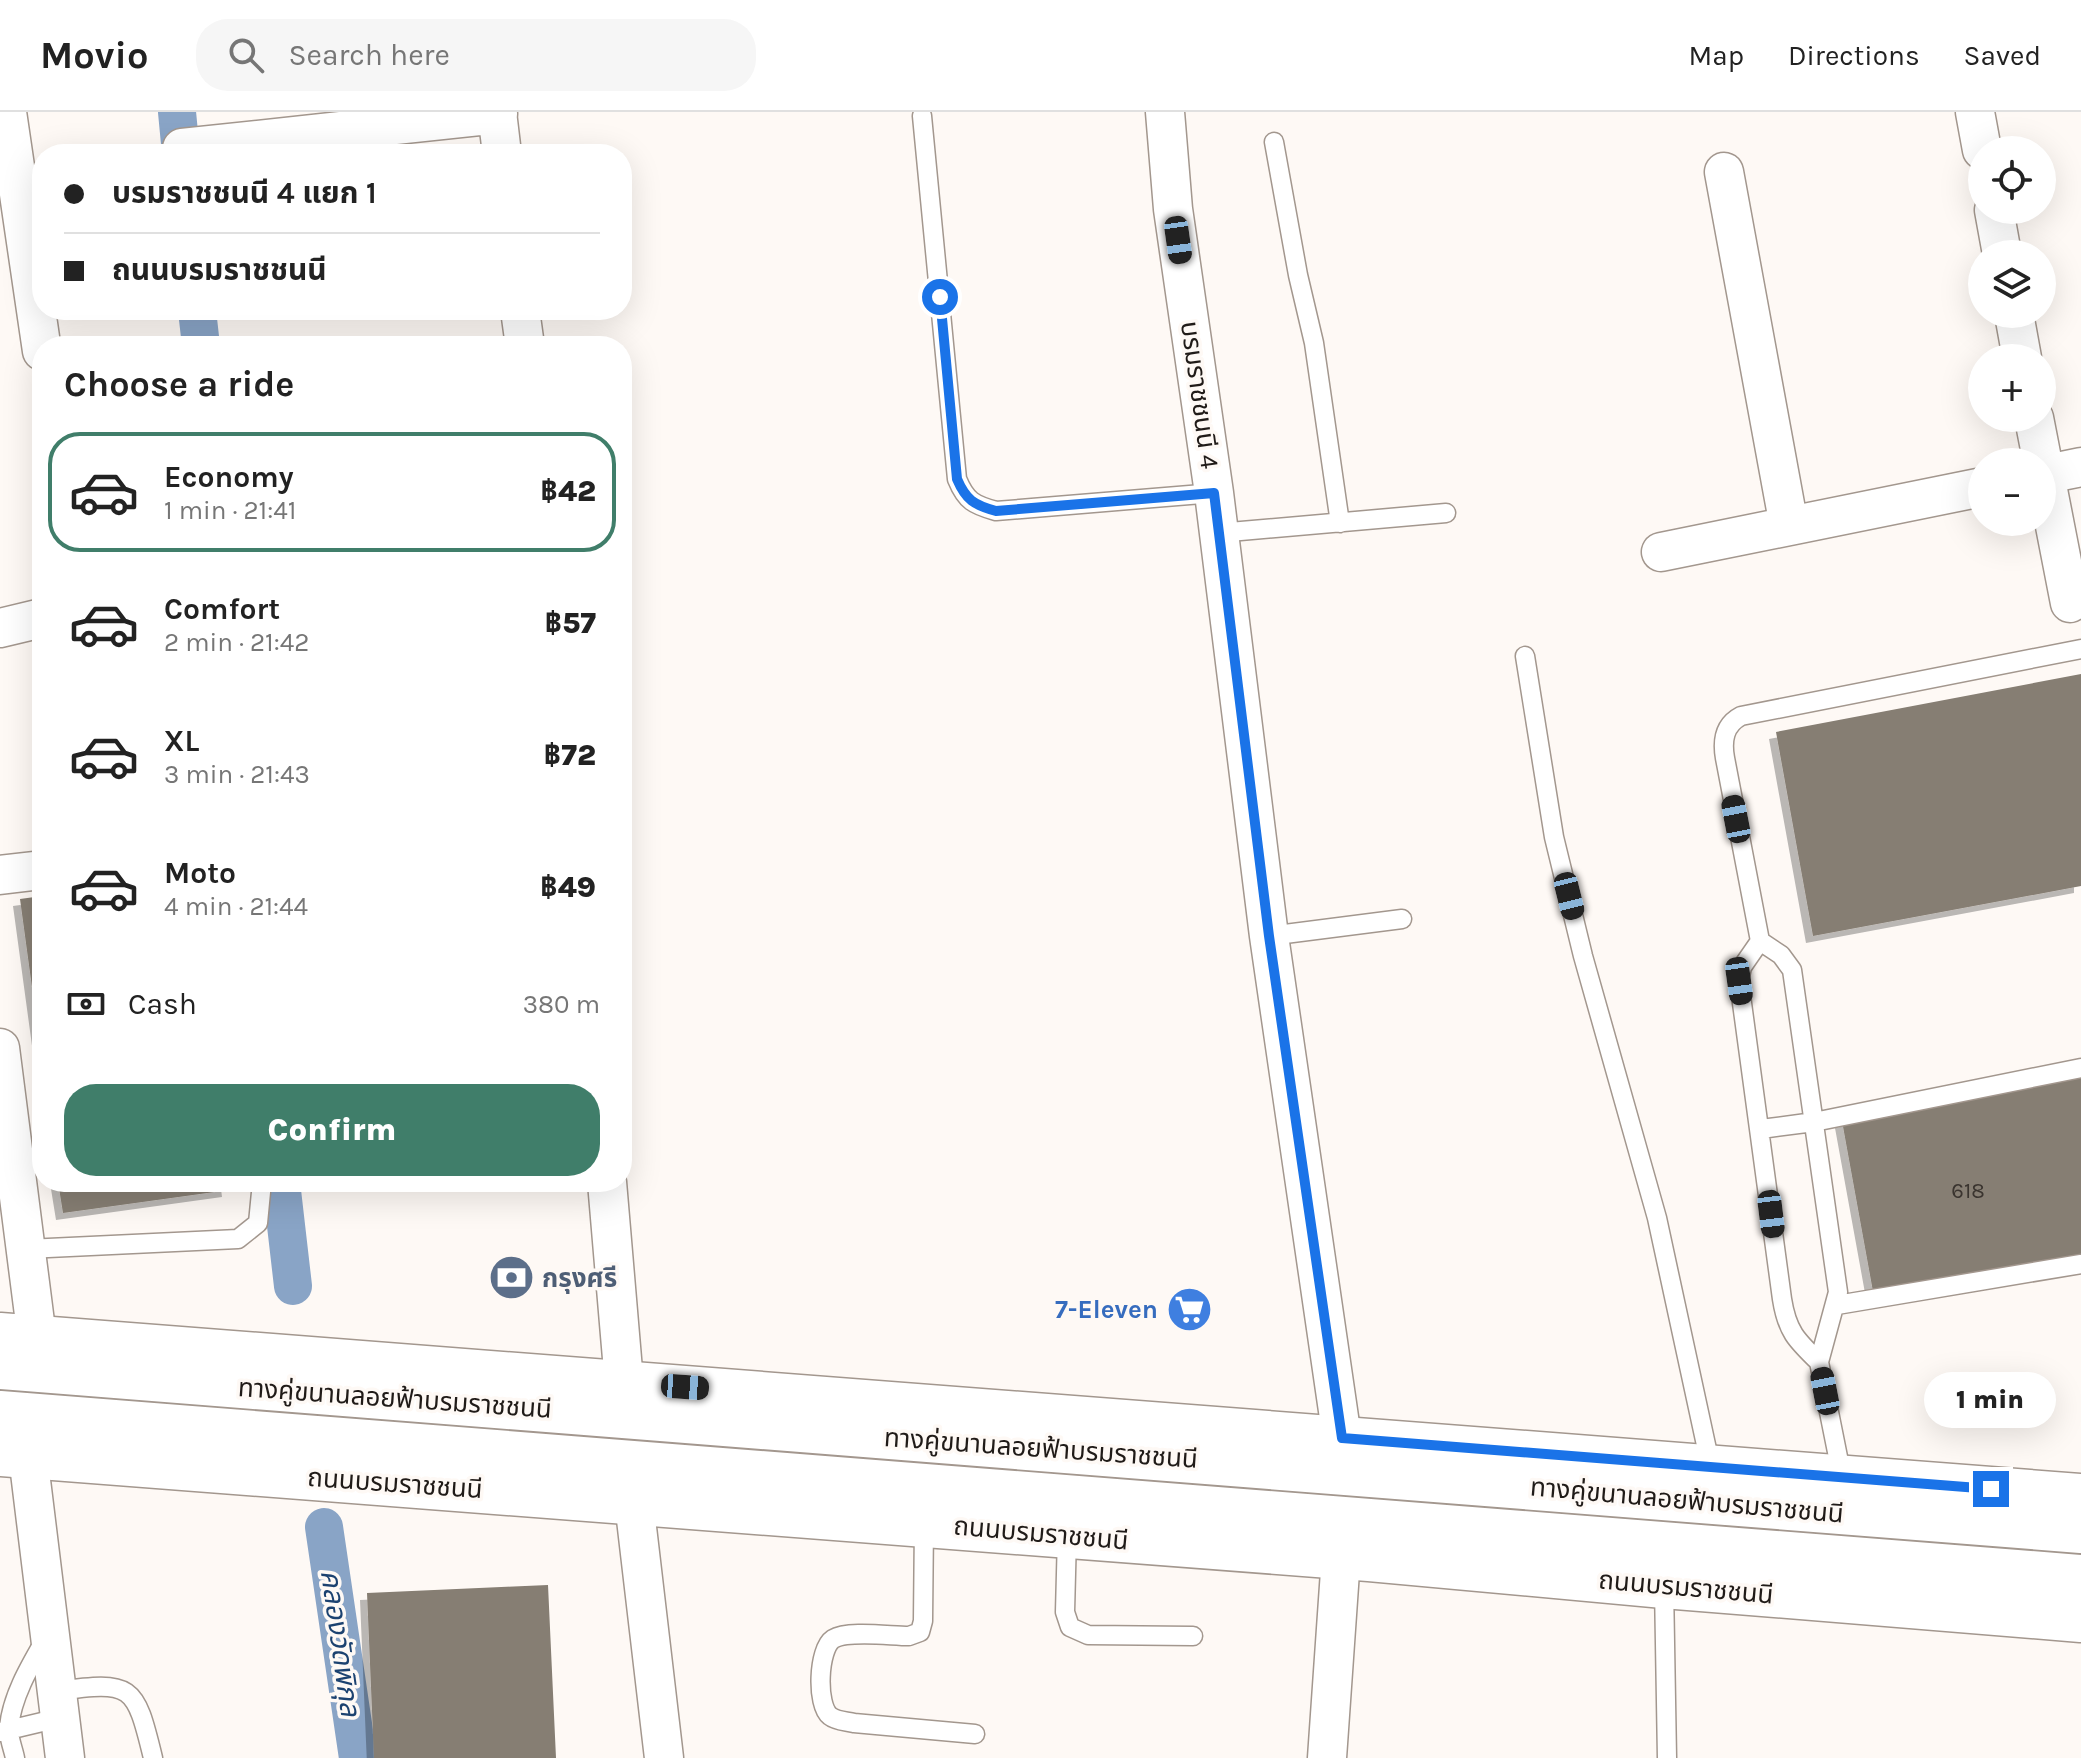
<!DOCTYPE html>
<meta charset="utf-8">
<style>
body{margin:0;font-family:Karla,"Noto Sans Thai",sans-serif;background:#f6f6f6;color:#222;height:100vh;display:flex;flex-direction:column;font-size:30px;white-space:nowrap}
*{box-sizing:border-box;margin:0}
p{font-size:26px;color:#767676}
.icon{flex:none;width:44px;height:44px;fill:none;stroke:currentColor;stroke-width:2;stroke-linecap:round;stroke-linejoin:round}
.map{position:relative;flex:1;overflow:hidden}
.details{position:absolute;left:32px;top:224px;width:600px;height:856px;display:flex;flex-direction:column;background:#fff;border-radius:32px;box-shadow:0 8px 32px #0002}
.details>*{flex:none}
.banner{position:absolute;left:32px;top:32px;width:600px;height:176px;border-radius:32px;box-shadow:0 8px 32px #0002;display:grid;align-content:center;height:176px;padding:0 32px;background:#fff}
.buttons{position:absolute;left:1968px;top:24px;display:grid;gap:16px}
.buttons a{display:grid;place-items:center;width:88px;height:88px;border-radius:50%;background:#fff;box-shadow:0 8px 32px #0002;font-size:40px}
.end{position:absolute;width:36px;height:36px;margin:-18px;border:10px solid #1a73e8;background:#fff;box-shadow:0 0 0 4px #fff}
.from{border-radius:50%}
.bubble{position:absolute;height:56px;border-radius:28px;background:#fff;box-shadow:0 8px 32px #0002;font-size:26px;font-weight:800;line-height:56px;text-align:center}
.car{position:absolute;width:24px;height:48px;margin:-24px -12px;border-radius:10px;box-shadow:0 0 6px 2px #0007;background:linear-gradient(#222 24%,#8ab4d8 0 40%,#222 0 76%,#8ab4d8 0 86%,#222 0)}
.banner b{display:flex;align-items:center;gap:28px;height:76px;font-size:30px}
.banner b+b{border-top:2px solid #e0e0e0}
.banner i{width:20px;height:20px;background:#222}
ul{padding:0;list-style:none}
li{display:flex;align-items:center;gap:24px;height:120px;margin:0 16px 12px;padding:0 16px;border:4px solid transparent;border-radius:32px}
li div{flex:1}
li b{display:block;font-size:30px}
li em{font-style:normal;font-weight:800}
li.current{border-color:#407e6a}
li>.icon{width:72px;height:72px;stroke-width:1.5}
h2{padding:0 32px;font-size:36px;line-height:96px}
.pay{display:flex;align-items:center;gap:20px;height:88px;padding:0 32px;font-size:30px}
.pay p{margin-inline-start:auto}
.button{display:flex;gap:16px;margin-top:auto;padding:16px 32px}
.button a{flex:1;height:92px;border-radius:32px;background:#407e6a;color:#fff;font-size:32px;font-weight:800;line-height:92px;text-align:center}
header{display:flex;align-items:center;gap:48px;box-sizing:border-box;height:112px;padding:0 40px;background:#fff;border-bottom:2px solid #e0e0e0}
header strong{font-size:38px}
nav{display:flex;gap:44px;margin-inline-start:auto;font-size:28px}
.search{width:560px;height:72px;background:#f6f6f6;display:flex;align-items:center;gap:20px;box-sizing:border-box;padding:0 28px;border-radius:32px;color:#767676;font-size:30px}
.map>svg:first-child{display:block}
</style>
<header>
<strong>Movio</strong>
<div class="search"><svg class="icon" aria-label="search" viewBox="0 0 24 24"><circle cx="10" cy="10" r="6"/><path d="M15 15l6 6"/></svg>Search here</div>
<nav><a>Map</a><a>Directions</a><a>Saved</a></nav>
</header>
<div class="map">
<svg width="2081" height="1646" viewBox="0 0 2081 1646">
<defs>
<filter id="shadow"><feDropShadow dx="-7" dy="7" stdDeviation="0" flood-color="#0004"/></filter>
</defs>
<rect width="100%" height="100%" fill="#fef9f5"/>
<g fill="none" stroke-linecap="round" stroke-linejoin="round">
<path stroke="#89a4c6" stroke-width="38" d="M177,0L181,42
M197,198L201,234
M281,1070L293,1174
M324,1415L358,1646"/>
</g>
<path fill="#867e73" filter="url(#shadow)" d="M2081,562V774L1813,824L1776,620Z
M42,784V934H40L20,787Z
M2081,964V1147L1874,1185L1842,1009Z
M58,1070H228L229,1078L63,1101Z
M548,1473L556,1646H374L367,1481Z"/>
<g fill="none" stroke-linecap="round" stroke-linejoin="round">
<defs>
<path id="service" d="M922,4L957,367C966,389 974,393 996,399L1214,381
M1274,30L1298,163L1314,231L1340,411
M1218,421L1446,401
M1525,544L1554,725L1583,844L1657,1106L1711,1356
M1269,824L1402,807
M1760,829L1742,855L1739,869L1782,1187C1787,1219 1796,1228 1819,1250
M1761,1017L1814,1010L2081,956
M27,1137L238,1127L258,1111L262,1070
M1837,1193L2081,1152
M1842,1365L1819,1250L1838,1180L1792,858L1781,843L1760,829L1725,646C1722,629 1724,613 1741,604L2081,537
M924,1411L923,1509L920,1520L909,1524C890,1524 848,1518 833,1527C818,1537 816,1593 830,1604C836,1609 846,1609 854,1611L975,1622
M1067,1423L1065,1500L1070,1515L1088,1523L1193,1524
M1664,1474L1667,1646
M56,1579C132,1569 135,1571 153,1646
M0,1620L59,1606
M15,1646C13,1636 8,1625 9,1615C12,1584 30,1554 45,1528"/>
<path id="minor" d="M7,0L42,239
M497,0L502,42
M1165,0L1173,97L1214,381L1269,824L1342,1326
M1975,0L1982,38
M182,36L498,2
M1724,60L1789,414
M1994,98L2002,142
M520,198L525,234
M2014,202L2022,246
M2034,306L2070,491
M2042,363L2081,355
M1661,440L1982,375
M0,516L42,506
M0,763L42,758
M0,936L37,1226
M607,1070L624,1270
M28,1344L65,1646
M634,1390L664,1646
M1327,1646L1341,1445"/>
<path id="primary" d="M0,1223L2081,1384
M0,1255L2081,1419
M0,1301L2081,1465
M0,1342L1369,1447L1664,1474L2081,1508"/>
</defs>
<use href="#service" stroke="#a3978e" stroke-width="21"/>
<use href="#minor" stroke="#a3978e" stroke-width="41"/>
<use href="#primary" stroke="#a3978e" stroke-width="47"/>
<use href="#service" stroke="#fff" stroke-width="18"/>
<use href="#minor" stroke="#fff" stroke-width="38"/>
<use href="#primary" stroke="#fff" stroke-width="44"/>
</g>
<g fill="none" stroke-linecap="round" stroke-linejoin="round">
<path stroke="#1a73e8" stroke-width="10" d="M940,185L957,367C966,388 974,393 996,399L1214,381L1269,824L1342,1326L1991,1377"/>
</g>
<defs>
<symbol id="bank-disc" viewBox="-11 -11 22 22"><circle r="9.5" fill="#5c6f8a" stroke="#fef9f5"/><path d="M-6-4H6V4H-6ZM0-2.3a2.3 2.3 0 1 0 0 4.6a2.3 2.3 0 1 0 0-4.6Z" fill="#fff"/></symbol>
<symbol id="supermarket-disc" viewBox="-11 -11 22 22"><circle r="9.5" fill="#3f7fe0" stroke="#fef9f5"/><path d="M-6-5.5h2.5l.6 2H6L4.5 2H-2.5L-4.4-4H-6ZM-1.5 3.2a1.3 1.3 0 1 0 .1 0ZM3 3.2a1.3 1.3 0 1 0 .1 0Z" fill="#fff"/></symbol>
</defs>
<g fill-rule="evenodd">
<use href="#bank-disc" x="486" y="1140" width="51" height="51"/>
<use href="#supermarket-disc" x="1164" y="1172" width="51" height="51"/>
</g>
<g text-anchor="middle" stroke-width="7" stroke-linejoin="round" paint-order="stroke">
<g font-size="22" fill="#3a342f">
<text x="1968" y="1086">618</text>
</g>
<g font-size="26" fill="#201b18" stroke="#fef9f5">
<text transform="translate(1200 283) rotate(82)" y="9">บรมราชชนนี 4</text>
<text transform="translate(395 1286) rotate(4)" y="9">ทางคู่ขนานลอยฟ้าบรมราชชนนี</text>
<text transform="translate(1041 1336) rotate(4)" y="9">ทางคู่ขนานลอยฟ้าบรมราชชนนี</text>
<text transform="translate(395 1371) rotate(4)" y="9">ถนนบรมราชชนนี</text>
<text transform="translate(1687 1388) rotate(5)" y="9">ทางคู่ขนานลอยฟ้าบรมราชชนนี</text>
<text transform="translate(1041 1421) rotate(5)" y="9">ถนนบรมราชชนนี</text>
<text transform="translate(1686 1475) rotate(5)" y="9">ถนนบรมราชชนนี</text>
</g>
<g font-size="26" font-weight="bold" fill="#4e5e75" stroke="#fef9f5" text-anchor="start">
<text x="542" y="1175">กรุงศรี</text>
</g>
<g font-size="26" font-weight="bold" fill="#366cbe" stroke="#fef9f5" text-anchor="end">
<text x="1158" y="1206">7-Eleven</text>
</g>
<g font-size="28" font-style="italic" fill="#1c4270" stroke="#fef9f5">
<text transform="translate(341 1531) rotate(82)" y="10">คลองวัดพิกุล</text>
</g>
</g>
</svg>
<div class="buttons">
<a><svg class="icon" aria-label="locate" viewBox="0 0 24 24"><circle cx="12" cy="12" r="6"/><path d="M12 2v4M12 18v4M2 12h4M18 12h4"/></svg></a>
<a><svg class="icon" aria-label="layers" viewBox="0 0 24 24"><path d="M12 4l9 5-9 5-9-5zM3 14l9 5 9-5"/></svg></a>
<a>+</a>
<a>−</a>
</div>
<i class="end from" style="left:940px;top:185px"></i>
<i class="end" style="left:1991px;top:1377px"></i>
<div class="bubble" style="left:1924px;top:1260px;width:132px">1 min</div>
<i class="car" style="left:1178px;top:128px;rotate:172deg"></i>
<i class="car" style="left:1736px;top:707px;rotate:349deg"></i>
<i class="car" style="left:1569px;top:784px;rotate:166deg"></i>
<i class="car" style="left:1739px;top:869px;rotate:172deg"></i>
<i class="car" style="left:1771px;top:1102px;rotate:173deg"></i>
<i class="car" style="left:685px;top:1275px;rotate:94deg"></i>
<i class="car" style="left:1825px;top:1279px;rotate:349deg"></i>
<div class="banner">
<b><i class="from"></i>บรมราชชนนี 4 แยก 1</b>
<b><i></i>ถนนบรมราชชนนี</b>
</div>
<section class="details">
<h2>Choose a ride</h2>
<ul>
<li class="current"><svg class="icon" aria-label="car" viewBox="0 0 24 24"><path d="M5 17H2v-5l4-1 3-4h7l3 4 3 1v5h-3M9 17h6M6 11h13"/><circle cx="7" cy="17" r="2"/><circle cx="17" cy="17" r="2"/></svg><div><b>Economy</b><p>1 min · 21:41</p></div><em>฿42</em></li>
<li><svg class="icon" aria-label="car" viewBox="0 0 24 24"><path d="M5 17H2v-5l4-1 3-4h7l3 4 3 1v5h-3M9 17h6M6 11h13"/><circle cx="7" cy="17" r="2"/><circle cx="17" cy="17" r="2"/></svg><div><b>Comfort</b><p>2 min · 21:42</p></div><em>฿57</em></li>
<li><svg class="icon" aria-label="car" viewBox="0 0 24 24"><path d="M5 17H2v-5l4-1 3-4h7l3 4 3 1v5h-3M9 17h6M6 11h13"/><circle cx="7" cy="17" r="2"/><circle cx="17" cy="17" r="2"/></svg><div><b>XL</b><p>3 min · 21:43</p></div><em>฿72</em></li>
<li><svg class="icon" aria-label="car" viewBox="0 0 24 24"><path d="M5 17H2v-5l4-1 3-4h7l3 4 3 1v5h-3M9 17h6M6 11h13"/><circle cx="7" cy="17" r="2"/><circle cx="17" cy="17" r="2"/></svg><div><b>Moto</b><p>4 min · 21:44</p></div><em>฿49</em></li>
</ul>
<div class="pay"><svg class="icon" aria-label="cash" viewBox="0 0 24 24"><path d="M3 7h18v10H3z"/><circle cx="12" cy="12" r="2"/></svg>Cash<p>380 m</p></div>
<div class="button"><a>Confirm</a></div>
</section>
</div>
